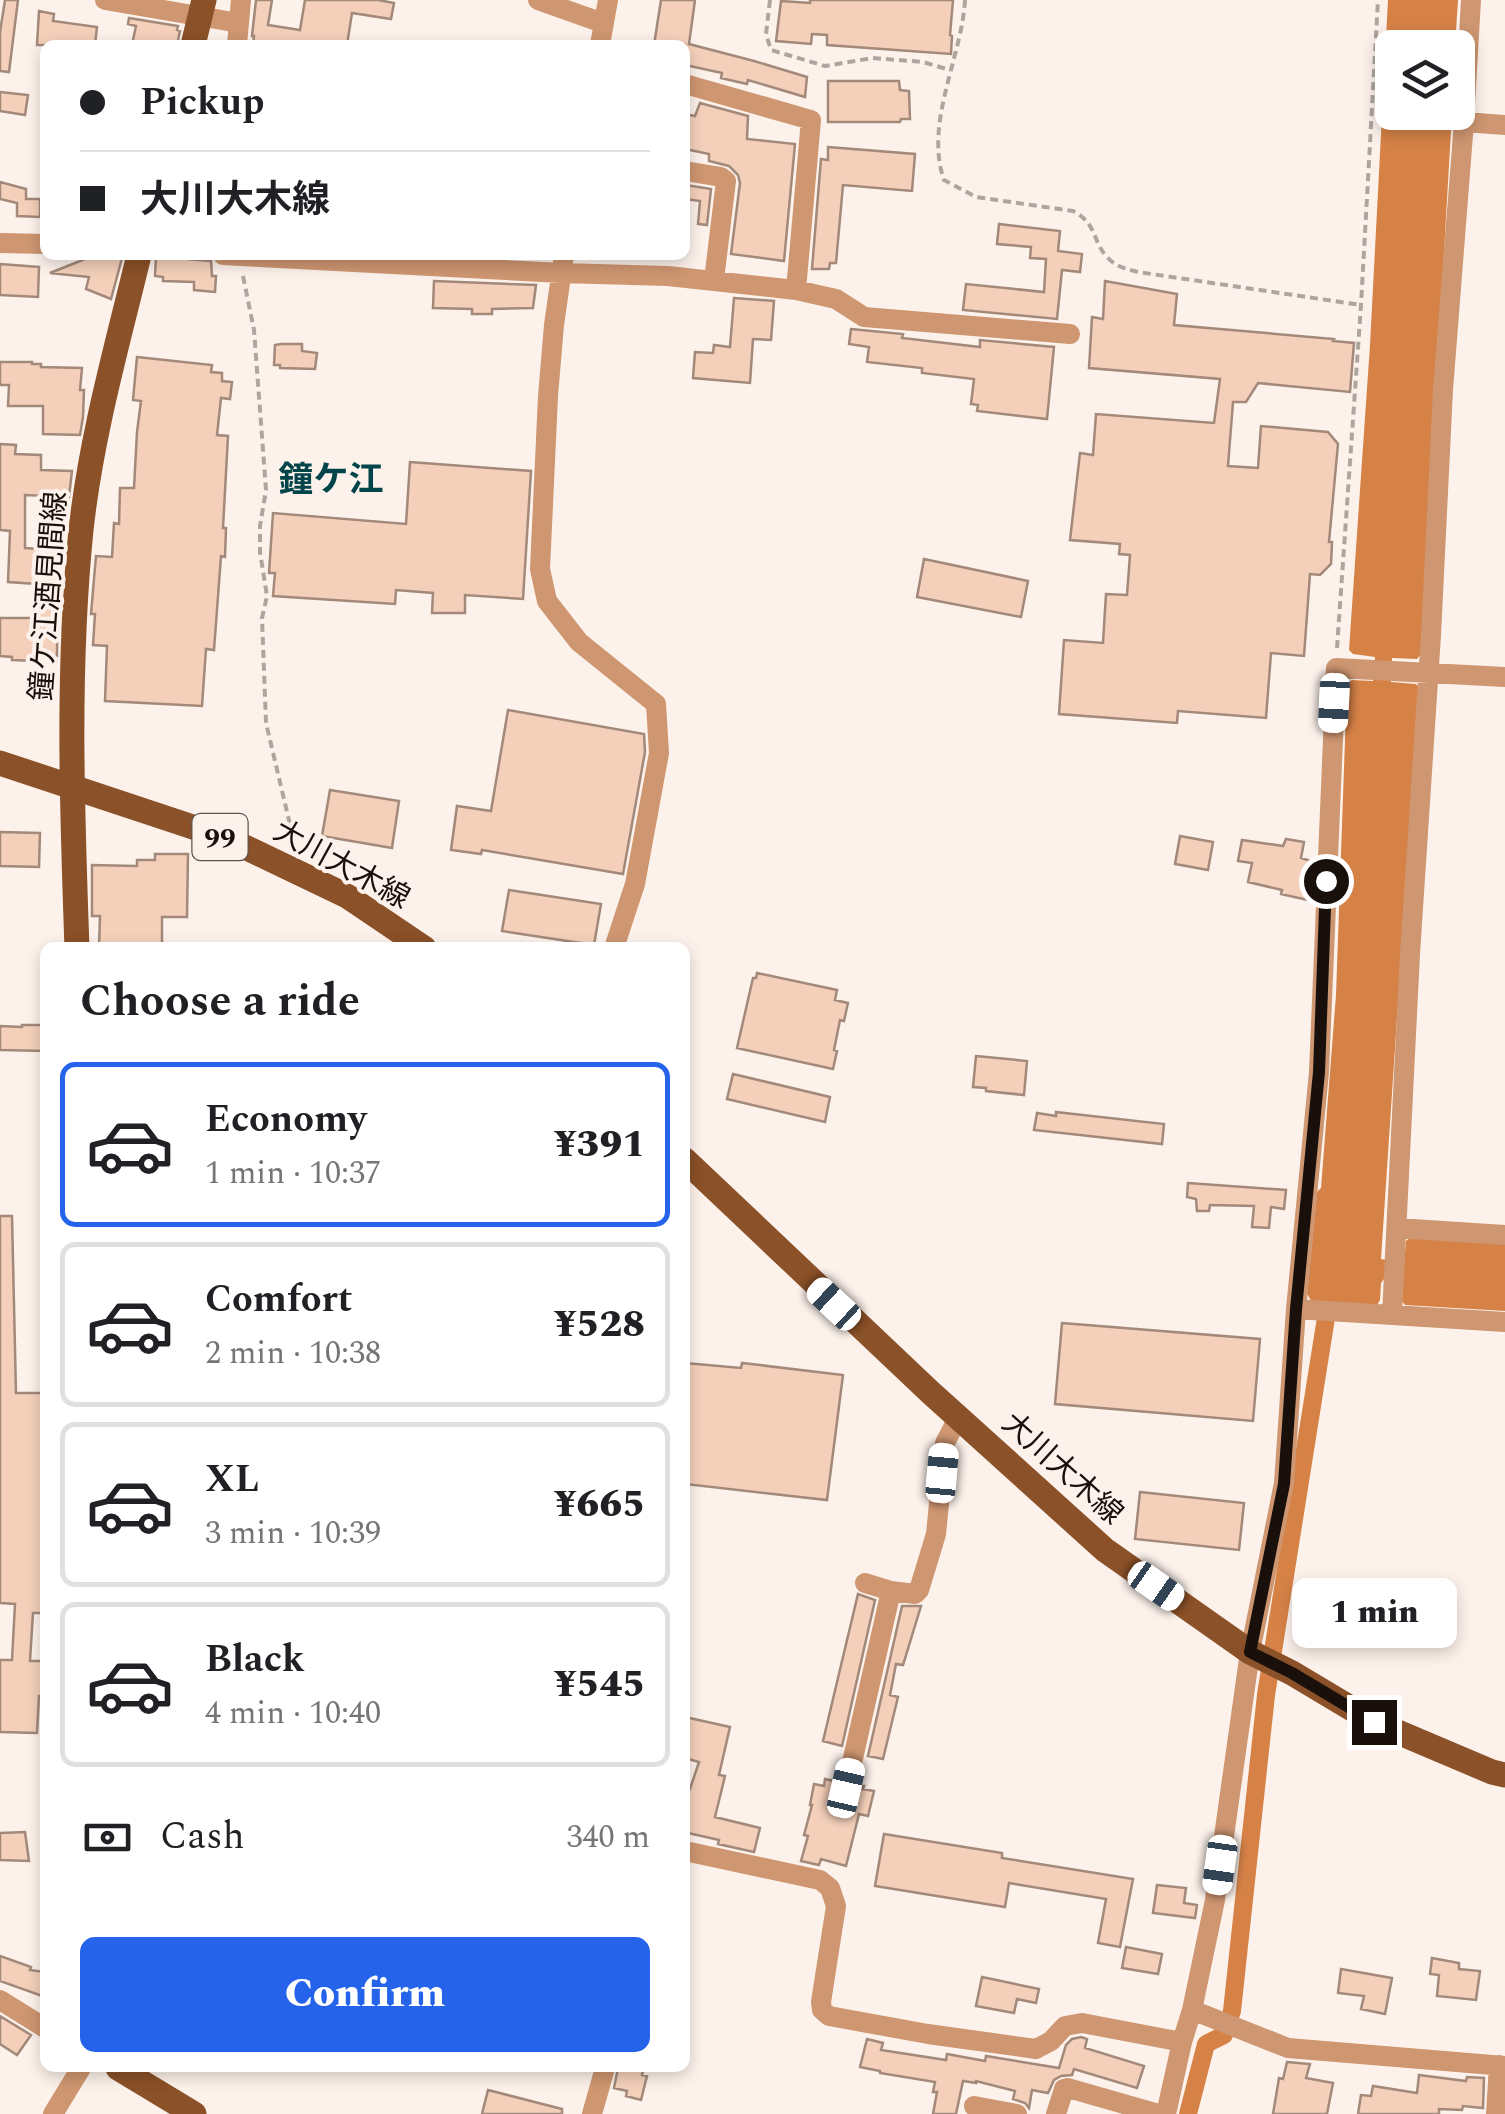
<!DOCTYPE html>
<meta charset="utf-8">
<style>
body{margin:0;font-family:Spectral,"Noto Sans JP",serif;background:#f2f2f2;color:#202124;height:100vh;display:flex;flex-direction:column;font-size:38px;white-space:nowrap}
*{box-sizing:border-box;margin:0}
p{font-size:32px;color:#757577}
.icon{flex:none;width:55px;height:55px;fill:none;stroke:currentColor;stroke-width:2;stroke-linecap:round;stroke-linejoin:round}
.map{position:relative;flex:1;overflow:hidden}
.details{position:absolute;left:40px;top:942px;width:650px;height:1130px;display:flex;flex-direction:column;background:#fff;border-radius:15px;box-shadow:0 5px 15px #0003}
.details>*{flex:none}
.banner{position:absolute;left:40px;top:40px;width:650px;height:220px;border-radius:15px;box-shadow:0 5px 15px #0003;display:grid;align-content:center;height:220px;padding:0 40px;background:#fff}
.tools{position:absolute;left:1375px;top:30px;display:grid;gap:20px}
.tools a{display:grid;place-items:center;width:100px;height:100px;border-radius:15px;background:#fff;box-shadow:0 5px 15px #0003;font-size:50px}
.end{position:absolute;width:45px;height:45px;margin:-22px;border:12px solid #19100b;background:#fff;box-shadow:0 0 0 5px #fff}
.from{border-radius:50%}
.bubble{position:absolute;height:70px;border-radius:15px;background:#fff;box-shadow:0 5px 15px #0003;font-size:32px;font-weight:800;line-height:70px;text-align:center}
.car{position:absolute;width:30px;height:60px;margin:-30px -15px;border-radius:12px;box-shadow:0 0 8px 2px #0007;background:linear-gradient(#fff 24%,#345 0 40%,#fff 0 76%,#345 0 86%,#fff 0)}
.banner b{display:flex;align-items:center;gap:35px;height:95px;font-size:38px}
.banner b+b{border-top:2px solid #e0e0e0}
.banner i{width:25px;height:25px;background:#202124}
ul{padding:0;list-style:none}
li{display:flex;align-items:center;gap:30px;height:165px;margin:0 20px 15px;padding:0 20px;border:5px solid #e0e0e0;border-radius:15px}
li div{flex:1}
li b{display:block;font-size:38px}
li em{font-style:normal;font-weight:800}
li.current{border-color:#2563eb}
li>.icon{width:90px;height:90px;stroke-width:1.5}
h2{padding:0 40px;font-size:45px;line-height:120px}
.pay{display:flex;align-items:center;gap:25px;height:110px;padding:0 40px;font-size:38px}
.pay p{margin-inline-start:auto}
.button{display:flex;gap:20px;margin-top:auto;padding:20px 40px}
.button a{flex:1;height:115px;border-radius:15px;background:#2563eb;color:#fff;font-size:40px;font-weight:800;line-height:115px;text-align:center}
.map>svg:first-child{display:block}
</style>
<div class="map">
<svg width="1505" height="2114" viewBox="0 0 1505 2114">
<rect width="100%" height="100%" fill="#fdf2eb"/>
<path fill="#d68247" d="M1388,0H1458L1455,47L1392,48V112L1452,113L1421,654L1417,659L1392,658L1391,682L1416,684L1419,687L1381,1259L1404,1263L1406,1241L1410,1238L1505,1244V1311L1405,1305L1384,1279L1381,1283L1380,1300L1377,1305L1312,1302L1307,1294L1317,1192L1321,1188L1336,995L1347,683L1352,680L1373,681L1375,657L1353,654L1349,650L1370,345Z"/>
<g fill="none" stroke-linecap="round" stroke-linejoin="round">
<path stroke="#d68247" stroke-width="18" d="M1188,2114L1206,2044L1224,2035L1232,2011L1266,1695L1329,1299"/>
</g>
<path fill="#f4d0ba" stroke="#a2897a" stroke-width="2.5" d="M5,0H18L9,72L0,71V32Z
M256,0H272L268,25L300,30L305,0H378L394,3L391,19L352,13L347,45H253L254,36H252Z
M661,0H695L689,44L754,61L807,77L805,97L748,80L747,84L721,78L722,73L685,65V45H654Z
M810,0H953L950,35L952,36L951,54L827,45V35L812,34L811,44L776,41L781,1L810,3Z
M39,11L54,14L53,21L97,27L95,45H37Z
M129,18L178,26L177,30L180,31L177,45H132L136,26L128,24Z
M828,81H899L900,90L909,91L910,119H901L900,122H828Z
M0,92L28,95L25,115L0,111Z
M700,103L748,116L747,139L795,144L784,261L731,254L740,183L738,175L729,166L709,161V154L685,149V114L695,116Z
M828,147L915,154L912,191L843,185L836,263H830L829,269H812L821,159L828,160Z
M0,182L26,189V199H40V217L17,216V203L0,199Z
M686,185L711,189L707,225L698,224L700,201L685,199Z
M999,224L1060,231L1058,251L1082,254L1080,272L1062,270L1057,319L963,310L966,284L1044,292L1046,259L1030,258L1031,247L997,244Z
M95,255L122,258L111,299L86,289L89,277L50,273Z
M156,257H188V259L211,261L212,276H216L215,292L194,290V282L163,281V277L155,276Z
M0,264L39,267L38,297L0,295Z
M434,281L536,285L533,308L492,309V314H472V309L433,308Z
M1105,281L1177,294L1174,325L1334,339L1333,341L1354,343L1350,392L1258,383L1246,402H1233L1228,466L1258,468L1261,426L1328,432L1338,444L1329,542H1332L1331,564L1320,575L1310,574L1304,656L1271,653L1266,718L1178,711L1177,723L1059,714L1064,640L1103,643L1106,594L1127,595L1130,555L1119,554L1120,544L1070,540L1080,453L1093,455L1096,414L1214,423L1220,379L1089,368L1092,317L1103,319Z
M734,298L774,301L771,340L753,339L750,383L693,378L695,352L713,353L714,345L730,347Z
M851,329L903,334L902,338L980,347V340L1054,347L1047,419L977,411L978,405L971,404L974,379L922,373V368L867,362L869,347L849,344Z
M281,344H302V351L317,353L315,369L280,368V365H274L275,345Z
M137,357L212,365L211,372L222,373V381L232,382L230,399L221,398L217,435L228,436L223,528H226L225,557L221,556L214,650L206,649L202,706L105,701L107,646L93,645L95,614H91L96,556L112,557L114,523L119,524L120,488H134L137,432L141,401L133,400Z
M0,362H32V364H41V367L82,368L80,390H84L83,417L80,435L43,434V406H8L9,385H0Z
M0,444L16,445L15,454L41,455V470L72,471L69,497L25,495V548L55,550L54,569H58L57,656H37L36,661L12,660V657L0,656V618H36L37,584L8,582L10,531L0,530Z
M410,462L531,471L523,599L465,595V613H432L433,593L396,590L395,604L273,596L275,573H269L273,513L406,524Z
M924,559L1028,581L1021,617L917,597Z
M508,710L644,734L645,752L623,874L482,850L481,854L451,850L457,806L491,811Z
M330,790L399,801L392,848L322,836Z
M0,832L40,833L39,867L0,866Z
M1180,836L1213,842L1208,870L1175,864Z
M1286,839L1304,842L1301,858L1314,862L1312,901L1281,894L1282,890L1248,882L1252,863L1238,861L1242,840L1283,846Z
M155,854H188L187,917H162V948H99L100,916H92V865L137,866V860H155Z
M509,890L601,904L594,945L502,931Z
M757,973L837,990L835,1000L848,1003L844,1021L840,1020L834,1050L837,1051L833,1069L737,1048L753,978H756Z
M22,1025H45V1051L0,1050V1026L22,1027Z
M976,1056L1027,1061L1024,1095L986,1091V1088L973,1087Z
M733,1074L830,1097L825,1122L727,1099Z
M1056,1112L1164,1124L1162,1144L1034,1130L1037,1113L1056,1116Z
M1188,1183L1286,1190L1284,1209L1271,1207L1269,1228L1252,1227L1254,1206L1210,1205L1209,1211H1197L1196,1199L1187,1197Z
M0,1216H12L16,1393H45V1613H33L30,1661H45V1696H39L37,1733L0,1732V1660H12L15,1604L0,1603Z
M1062,1323L1260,1339L1253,1421L1055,1404Z
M685,1363L741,1368L742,1363L843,1375L827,1500L685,1484Z
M1140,1492L1244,1503L1239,1550L1135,1539Z
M858,1594L875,1600L842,1746L823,1741Z
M902,1606H921L903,1665L896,1664L890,1695L898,1697L883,1759L868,1756Z
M685,1717L730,1727L719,1775L725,1776L715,1817L760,1828L754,1852L718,1844L719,1840L688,1833V1831L685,1830V1788L690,1789L699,1762L685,1758Z
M825,1779L834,1781L833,1794L842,1802H849L855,1799L861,1786H864L863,1789L874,1791L868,1816L859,1814L846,1866L821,1859L819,1865L801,1861L808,1836L804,1835L812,1805H810L814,1784L824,1786Z
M25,1832L29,1861L0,1860V1833Z
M884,1834L1002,1853V1858L1133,1879L1120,1947L1098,1943L1106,1899L1009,1883L1005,1907L875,1886Z
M1157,1885L1186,1888L1184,1903L1197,1905L1195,1918L1153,1913Z
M1126,1947L1162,1954L1158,1974L1122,1968Z
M0,1956L31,1967L30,1970L45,1972V1997L0,1981Z
M1432,1958L1459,1963V1969L1480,1971L1476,2000L1437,1996L1439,1975L1430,1974Z
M1341,1969L1392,1978L1385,2014L1361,2009L1364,1996L1338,1993Z
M982,1977L1039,1989L1036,2003L1017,1999L1014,2013L976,2006Z
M0,2016L31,2035L17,2055L0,2044Z
M1081,2037L1087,2039L1085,2048L1144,2066L1137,2088L1074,2069L1072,2075L1061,2076L1054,2080L1048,2093L1032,2090L1029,2108L1025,2103L1013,2099L1015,2091L976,2081V2083L963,2081L956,2114H933L937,2092H933L935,2082L880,2073V2071L860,2067L867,2039L883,2043L881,2050L946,2060L947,2054L985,2061L986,2056L1059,2068L1066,2045L1072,2039Z
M1287,2062L1310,2064L1306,2078L1333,2083L1327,2114H1273L1279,2078L1283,2079Z
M618,2068H644L642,2075L647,2076L641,2100L626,2096L627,2091L614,2088Z
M1419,2075L1466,2081L1467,2077L1484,2078L1483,2108L1463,2106L1462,2110L1439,2109V2114H1358L1361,2095L1371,2096L1373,2086L1417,2093Z
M488,2090L562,2109V2114H482Z"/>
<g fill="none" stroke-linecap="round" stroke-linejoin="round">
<path stroke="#afa59f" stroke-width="4" stroke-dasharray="8 5" stroke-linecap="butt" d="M770,0L766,34L771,50L825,66L873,58L923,62L950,70
M965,0C962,57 924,123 944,180L976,197L1073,211C1098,224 1092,242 1108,258C1116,267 1127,269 1138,272L1361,305
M243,276L254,330L266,490L260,526V552L267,596L262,618L266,723L296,850
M1337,648L1361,305L1378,0"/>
<path stroke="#ce9671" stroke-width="20" d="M105,0L239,23
M538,0L603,23
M237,45L241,0
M600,45L608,0
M685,84L811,120L796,290
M1464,122L1505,125
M685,171L721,177L726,181L714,280
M0,243L45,244
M223,255L561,273L668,276L796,290L836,299L864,317L1070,334
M564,255L554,325L548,396L540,569L547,601L579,642L656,704L659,753L635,884L614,948
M1397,1228L1505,1235
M1296,1309L1505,1322
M1392,1315L1410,954L1431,635L1443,390L1464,122L1471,0
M865,1583L891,1591L915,1594L919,1590L936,1534L945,1443L958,1418
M846,1789L891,1591
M685,1851L820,1880L830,1888L836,1906L821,2002L822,2010L829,2016L928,2034L1036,2049L1051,2041L1065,2026L1082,2023L1182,2042
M0,2000L45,2028
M1192,2010L1288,2048L1505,2066
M974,2106L1017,2114
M53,2114L81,2068
M592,2114L605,2068
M1056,2114L1064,2089L1068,2088L1159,2114
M1166,2114L1182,2042L1192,2010L1215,1900L1250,1652L1284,1483L1296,1309L1319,1072L1336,668L1505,677
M1496,2114L1499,2065"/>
<path stroke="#8b5128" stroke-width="25" d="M193,45L204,0
M0,763L226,838L347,896L424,948
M77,948C72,809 67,668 81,530C91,437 117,346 139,255
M685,1160L930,1392L1105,1550L1250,1652L1292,1673L1374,1722L1492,1772L1505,1775
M118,2068L194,2114"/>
</g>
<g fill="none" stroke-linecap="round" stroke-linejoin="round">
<path stroke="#19100b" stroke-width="12" d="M1326,881L1319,1072L1296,1309L1284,1484L1250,1652L1292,1673L1374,1722"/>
</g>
<g text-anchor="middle" stroke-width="8" stroke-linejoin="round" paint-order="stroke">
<rect fill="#fdf2eb" stroke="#5d544e" stroke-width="2.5" x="192.5" y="814" width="55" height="46" rx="8"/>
<g font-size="28" font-weight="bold" fill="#19100b">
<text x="220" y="847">99</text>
</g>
<g font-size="30" fill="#19100b" stroke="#fdf2eb">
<text transform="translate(48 596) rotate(-86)" y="10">鐘ケ江酒見間線</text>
<text transform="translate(342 864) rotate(29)" y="10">大川大木線</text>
<text transform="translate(1063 1468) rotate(42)" y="10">大川大木線</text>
</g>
<g font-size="35" font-weight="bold" fill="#01444a" stroke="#fdf2eb">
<text x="331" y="491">鐘ケ江</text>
</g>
</g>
</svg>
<div class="tools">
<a><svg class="icon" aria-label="layers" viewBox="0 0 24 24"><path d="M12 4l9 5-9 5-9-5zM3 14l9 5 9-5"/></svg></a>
</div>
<i class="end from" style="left:1326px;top:881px"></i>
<i class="end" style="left:1374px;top:1722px"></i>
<div class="bubble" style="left:1292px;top:1578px;width:165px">1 min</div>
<i class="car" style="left:1334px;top:703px;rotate:183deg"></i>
<i class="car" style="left:834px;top:1304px;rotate:313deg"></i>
<i class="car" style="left:942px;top:1473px;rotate:5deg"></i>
<i class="car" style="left:1156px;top:1586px;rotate:125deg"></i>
<i class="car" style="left:846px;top:1788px;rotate:13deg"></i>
<i class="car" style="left:1220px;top:1865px;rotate:188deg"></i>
<div class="banner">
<b><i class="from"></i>Pickup</b>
<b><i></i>大川大木線</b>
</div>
<section class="details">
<h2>Choose a ride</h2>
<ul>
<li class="current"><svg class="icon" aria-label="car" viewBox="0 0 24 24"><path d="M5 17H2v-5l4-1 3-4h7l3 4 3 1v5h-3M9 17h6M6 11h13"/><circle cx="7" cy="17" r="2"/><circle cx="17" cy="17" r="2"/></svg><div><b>Economy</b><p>1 min · 10:37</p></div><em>¥391</em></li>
<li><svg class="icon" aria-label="car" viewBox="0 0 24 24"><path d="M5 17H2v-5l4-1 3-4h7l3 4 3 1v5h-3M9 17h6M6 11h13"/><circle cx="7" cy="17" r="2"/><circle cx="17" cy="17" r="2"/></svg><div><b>Comfort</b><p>2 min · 10:38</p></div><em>¥528</em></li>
<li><svg class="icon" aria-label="car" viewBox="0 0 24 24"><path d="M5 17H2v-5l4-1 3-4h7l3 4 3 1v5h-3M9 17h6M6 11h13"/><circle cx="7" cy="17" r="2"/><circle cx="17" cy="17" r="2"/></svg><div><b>XL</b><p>3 min · 10:39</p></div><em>¥665</em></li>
<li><svg class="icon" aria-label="car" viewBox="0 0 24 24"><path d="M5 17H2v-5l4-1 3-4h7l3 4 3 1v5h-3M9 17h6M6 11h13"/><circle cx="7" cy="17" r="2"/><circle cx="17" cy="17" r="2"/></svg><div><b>Black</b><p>4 min · 10:40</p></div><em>¥545</em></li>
</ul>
<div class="pay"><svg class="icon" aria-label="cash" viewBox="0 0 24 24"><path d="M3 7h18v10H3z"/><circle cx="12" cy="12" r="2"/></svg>Cash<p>340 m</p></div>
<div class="button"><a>Confirm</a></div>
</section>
</div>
